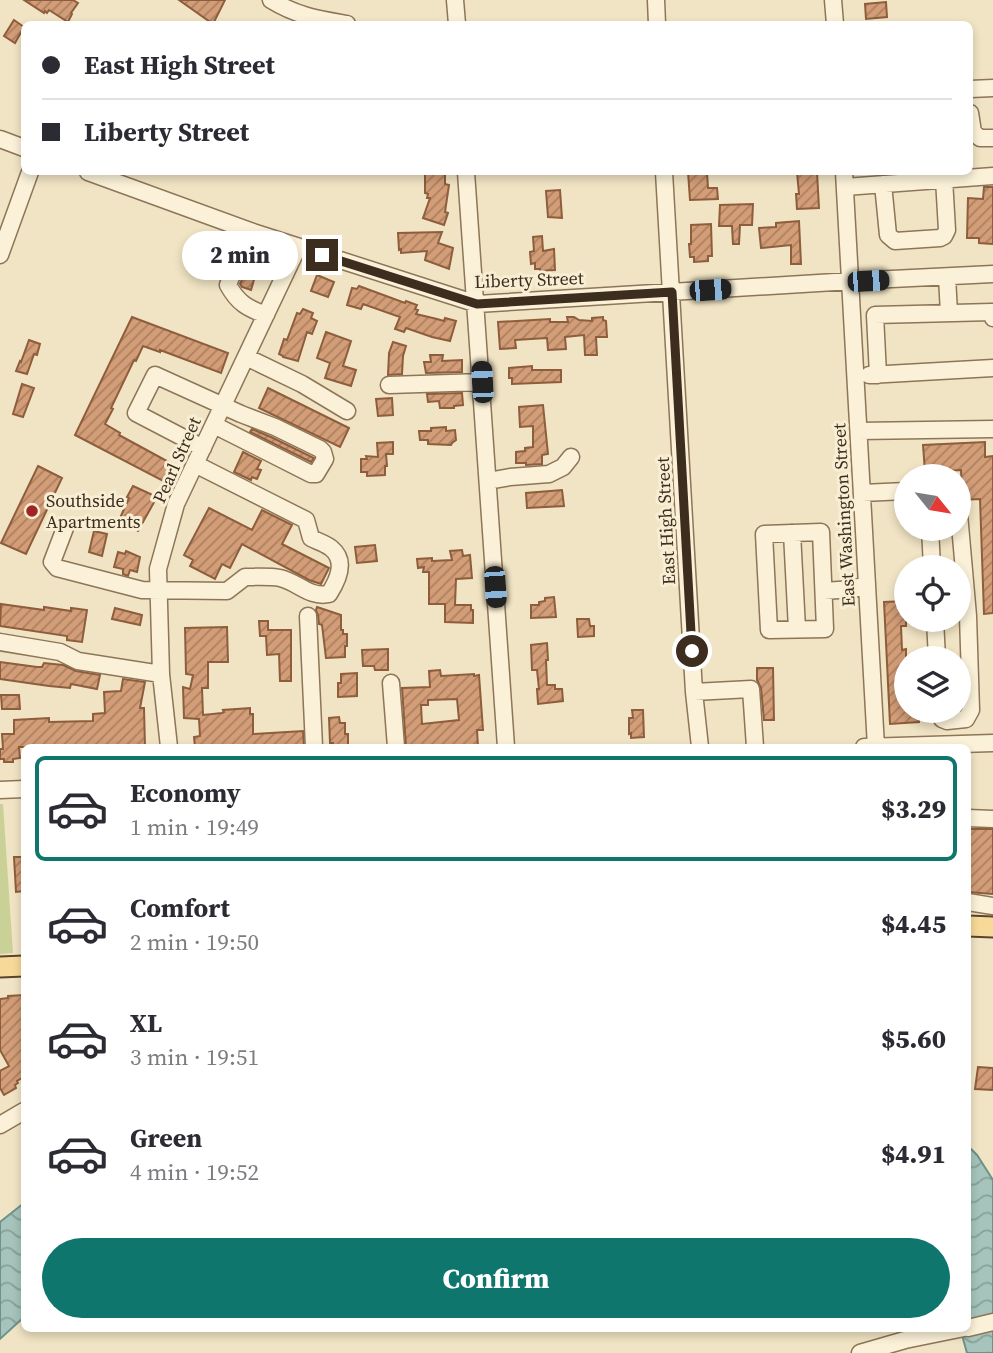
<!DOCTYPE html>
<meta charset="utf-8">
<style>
body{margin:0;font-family:"Source Serif 4",serif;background:#f2f2f3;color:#2b2b33;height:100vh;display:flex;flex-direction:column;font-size:26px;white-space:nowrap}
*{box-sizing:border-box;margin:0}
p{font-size:23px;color:#7c7c81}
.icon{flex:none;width:38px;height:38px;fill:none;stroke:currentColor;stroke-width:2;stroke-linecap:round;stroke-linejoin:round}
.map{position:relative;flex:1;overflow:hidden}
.panel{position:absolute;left:21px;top:744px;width:950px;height:588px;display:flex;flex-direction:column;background:#fff;border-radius:10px;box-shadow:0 4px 10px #0003}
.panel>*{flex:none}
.banner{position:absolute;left:21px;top:21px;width:952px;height:154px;border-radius:10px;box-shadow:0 4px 10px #0003;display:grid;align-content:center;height:154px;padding:0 21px;background:#fff}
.needle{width:46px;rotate:120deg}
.controls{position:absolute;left:894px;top:464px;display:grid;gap:14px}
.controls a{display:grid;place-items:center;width:77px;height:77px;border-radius:50%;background:#fff;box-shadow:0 4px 10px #0003;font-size:35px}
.end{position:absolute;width:32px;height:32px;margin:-16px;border:9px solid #3c2d1e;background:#fff;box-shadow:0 0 0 4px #fff}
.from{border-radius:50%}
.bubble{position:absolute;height:49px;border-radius:24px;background:#fff;box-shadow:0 4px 10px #0003;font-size:23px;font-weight:800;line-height:49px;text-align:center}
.car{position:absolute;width:21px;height:42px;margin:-21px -10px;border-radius:9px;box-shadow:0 0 5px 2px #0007;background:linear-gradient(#222 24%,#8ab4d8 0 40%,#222 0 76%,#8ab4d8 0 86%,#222 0)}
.banner b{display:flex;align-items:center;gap:24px;height:66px;font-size:26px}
.banner b+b{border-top:2px solid #e1e1e2}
.banner i{width:18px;height:18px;background:#2b2b33}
ul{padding:12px 0 0;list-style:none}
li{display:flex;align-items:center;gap:21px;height:105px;margin:0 14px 10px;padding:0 7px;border:4px solid transparent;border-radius:10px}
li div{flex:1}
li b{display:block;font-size:26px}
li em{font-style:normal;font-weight:800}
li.on{border-color:#0f766e}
li>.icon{width:63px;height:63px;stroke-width:1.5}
.action{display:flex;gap:14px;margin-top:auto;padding:14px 21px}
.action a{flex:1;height:80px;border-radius:42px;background:#0f766e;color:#fff;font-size:28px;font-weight:800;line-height:80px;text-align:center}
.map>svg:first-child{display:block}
</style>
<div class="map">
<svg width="993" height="1353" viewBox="0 0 993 1353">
<defs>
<pattern id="water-waves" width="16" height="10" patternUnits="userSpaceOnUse" patternTransform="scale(1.75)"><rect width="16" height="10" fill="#a6c4bb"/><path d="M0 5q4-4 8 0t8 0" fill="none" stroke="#88a097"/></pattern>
<pattern id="building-hatch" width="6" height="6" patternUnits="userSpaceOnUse" patternTransform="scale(1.75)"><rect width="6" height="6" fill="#d29d77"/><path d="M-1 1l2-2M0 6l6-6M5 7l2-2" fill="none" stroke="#ac8061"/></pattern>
</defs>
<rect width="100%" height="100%" fill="#f1e4c4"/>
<path fill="#cad196" d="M0,804H3L13,953L0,954Z"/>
<path fill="url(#water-waves)" stroke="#6b938a" stroke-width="2" d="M968,1146L977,1155L993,1180V1353H967L960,1328H968Z
M24,1203V1317L0,1339V1222Z"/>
<path fill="url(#building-hatch)" stroke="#8e5d3c" stroke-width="2" fill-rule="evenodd" d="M24,0H73L78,3L71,13L72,14L68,22L49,10L47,13L45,11L44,13Z
M179,0H225L213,24Z
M886,2L887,17L866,19L865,4Z
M14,20L24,27L15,43L4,36Z
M425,172H445V184L449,185L445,212L448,213L444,225L423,218L430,198H427L428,194L425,193Z
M688,172H707L708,188H717L718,199L690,200Z
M797,172H817L819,208L797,209L796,194H799Z
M984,187H993V244L979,243V238H967L968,198L983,199Z
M560,190L562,218L548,217L546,191Z
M753,204L752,225H740L739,244H733L732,226H719L720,205Z
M799,221L801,264H791V245L761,248L759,228L776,227V223Z
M711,224L712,256H708V261L694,262V257H690L689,244H691V225Z
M442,232L438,243L453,248L449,269L425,260L427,251L401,253V249L399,250L398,233Z
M542,236L543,251L554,249L555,270L540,271V269H535V263L531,264L530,252L534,251L533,237Z
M254,253L261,255L251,290L242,287L240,284Z
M317,275L334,282L328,297L311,291Z
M359,286L405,303L406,301L417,305L415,309L418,310L416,314L437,319L444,321L445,318L456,321L450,341L432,337L406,328L404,332L395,329L400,317L363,304L361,309L347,305L352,288L357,289Z
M303,309L313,313L311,318L317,321L312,334L307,332L298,361L283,357V356L279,354L284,339L287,340L297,313L300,314Z
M132,317L228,353L221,373L160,350V352L143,346L136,361L134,360L111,408L113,409L105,424L120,433L119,435L176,466L167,483L75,435Z
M567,317H574L579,320L592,321V318L603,317V320L606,321L607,337H596L597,355H585L584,335L565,337L566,349L548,350L547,338L515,340L516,348L500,349L498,322L550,319V322H568Z
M326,332L351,341L343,366L356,370L351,386L325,378L330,363L317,358Z
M29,340L40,344L37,355L34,354L27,374L16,371L20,361L21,362Z
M393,342L406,346L403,356L402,374L388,375L389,353Z
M430,355H443L442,361L462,360V372L426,373L424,362H431Z
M532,366V370H561V382L512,384V378H509V368Z
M22,384L34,388L23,417L13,414Z
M268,388L349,428L340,447L259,408Z
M462,393L463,405L454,406V408H440L439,401L428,402L427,394Z
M392,398L393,415L378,416L376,399Z
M543,405L548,454L542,455V464L526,465V463H516V452L525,451V448L533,447V426L520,427L519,407Z
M446,427V431L455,430L456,440L452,443L451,445L428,444V440H420L419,431H431V428Z
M252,429L271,437L314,458L311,462L250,432Z
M393,442V454H386L387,466H385V475L367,476V472H361V459H367L366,456L378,457L377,443Z
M985,442V457L993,456V613L984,614L980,499L962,500L961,470L925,472L923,445Z
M243,452L261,461L257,469L261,470L257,479L252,477L251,480L234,472Z
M38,466L62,478L26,554L1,543Z
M133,486L157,497L138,531L120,521V518L129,498L127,497Z
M562,490L564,506L527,508L526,493Z
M209,508L252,530L262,510L292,525L282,544L329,568L321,584L309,580L242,544L230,568L222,564L215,579L190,566L193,560L184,555Z
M94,531L107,534L102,556L89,552Z
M375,545L377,561L357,563L355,547Z
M462,550L463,556L470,555L472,578L456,579L455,605H471V610H473V623L445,622V604H429V572H423L424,567L418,568L417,559L432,558V561L452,560L450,551Z
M126,551L140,557L137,572L130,570L128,576L123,574V569L114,567L118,552L125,554Z
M554,597L556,617L531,618V605H539V602L545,601V598Z
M906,601V626H901L902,650L906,649V662H903L905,698H906V710H918L919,722L890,724L884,602Z
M1,604L44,610V607L71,611V608L87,610L82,642L67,640V636L0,626Z
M317,607L341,615V630H343V634H347V646H345V657L326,658L322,625L319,624L318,615L316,610Z
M115,608L142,615L140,625L112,619Z
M577,619H589L590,626H594V636L578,637Z
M259,621H268V630H291V681H280L279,654L267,655L266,636H260Z
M227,627L228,662H208V688H202L203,715L222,713L224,712L223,710L250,708V714H253V734L303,731L304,747H195L194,737L200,736L199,719L184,718L183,687L190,689L193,675L186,674L185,628Z
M547,643L548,660H546L547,685H555V689H562L563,701L538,704L537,689H539L537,670H532L531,645Z
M388,649V670H375L374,666H363L362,650Z
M0,662L37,667H42L44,663L63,665L76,671L100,675L97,689L71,684L70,688L49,686L0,679Z
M757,668H773L774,720H764L761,688L757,680Z
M440,670L441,676L474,674V676L479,675L483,730H477L478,747H406L402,688L430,687L429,671ZM457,699L459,720L422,724L421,705H428V700Z
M357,673V696L338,697V683H341V674Z
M123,679L145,682L140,708H144L145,747H19L20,758L13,759V762H4V759H0V749H3L2,734H14V720L49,718V722L93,721V714L105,713L104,692L121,691Z
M1,695H19L20,709H2Z
M632,710H643L644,737L631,738V733L629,734V718H633Z
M339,717L340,723H345V734H348V747H333V743H330L329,718Z
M968,829H993V894L968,892Z
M14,857H24V891L16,892Z
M24,995V1077L17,1081L18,1083L15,1085L16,1088L4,1095L0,1088V1071L9,1066L0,1050V999L8,998V996Z
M978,1067L993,1068V1090L975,1089Z"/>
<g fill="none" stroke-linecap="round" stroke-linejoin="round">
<defs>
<path id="minor" d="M271,0C297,16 318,19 347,24
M455,0L457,24
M656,0L657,24
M833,0L835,24
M970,89L993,88
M970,113L973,132L980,138H993
M0,139L24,148
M88,172L253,232L477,304L851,281L993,274
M466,172L506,747
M664,172L694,692L700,747
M844,172L876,747
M883,184L888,235L895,241L940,238L944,236L947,230L944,179
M845,187L993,176
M253,232L238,259L228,285C238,303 247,308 266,315
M0,255L30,172
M947,277L949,313
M246,357L302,384L347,411
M869,375L993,368
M878,375L875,315L992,312L993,318
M389,385L482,382
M859,431L993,429
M203,448L136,413L155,375L241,414L275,427L320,449L323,452L325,459L316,474H311L214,425
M488,481L510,477L549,474L563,467L571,457
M862,493L906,491
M65,528L52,562L57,568L142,590L227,591L245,577C256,577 269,576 280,578C298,582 309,598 329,594C338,580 347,561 331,548C326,544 317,541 311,538L306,520L195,464
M930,528L932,567
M821,532L825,629L769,630L764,534Z
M792,533L797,629
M824,591L853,589L867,584
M308,616L314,747
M935,620L937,658
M0,642L60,652L78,661L161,674
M391,683L396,747
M694,692L751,689L755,747
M939,710L942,719L947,721L966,719L971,710L968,616L959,514
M169,747L161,674L158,569L176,504L298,247
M864,747L993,743
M0,790L24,789
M968,818L993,819
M968,902L993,906
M0,1125L24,1111
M968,1328L993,1322
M860,1353L905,1340L964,1328"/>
<path id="major" d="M968,926L993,927
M0,967L24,966"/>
</defs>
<use href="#minor" stroke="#8d7558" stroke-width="19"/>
<use href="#major" stroke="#5b432d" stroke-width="23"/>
<use href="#minor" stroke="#fbf1d8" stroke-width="16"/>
<use href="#major" stroke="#f7da99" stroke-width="19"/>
</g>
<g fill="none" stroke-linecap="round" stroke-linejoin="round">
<path stroke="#3c2d1e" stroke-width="9" d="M322,255L477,304L672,292L692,651"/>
</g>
<circle fill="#a12424" stroke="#f8eed4" stroke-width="2.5" cx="32" cy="511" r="7"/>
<g text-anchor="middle" stroke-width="6" stroke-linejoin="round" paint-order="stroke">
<g font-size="18" fill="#3c2d1e" stroke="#f8eed4">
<text transform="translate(529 280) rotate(-2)" y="6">Liberty Street</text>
<text transform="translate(177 460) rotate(-66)" y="6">Pearl Street</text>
<text transform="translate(844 515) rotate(-93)" y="6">East Washington Street</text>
<text transform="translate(666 521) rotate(-93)" y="6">East High Street</text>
</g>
<g font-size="18" fill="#3c2d1e" stroke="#f8eed4" text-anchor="start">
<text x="46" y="507">Southside<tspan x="46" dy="21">Apartments</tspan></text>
</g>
</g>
</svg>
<div class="controls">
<a><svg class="needle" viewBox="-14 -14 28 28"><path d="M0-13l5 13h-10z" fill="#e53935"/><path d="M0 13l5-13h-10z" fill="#7c7c81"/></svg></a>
<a><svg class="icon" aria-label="locate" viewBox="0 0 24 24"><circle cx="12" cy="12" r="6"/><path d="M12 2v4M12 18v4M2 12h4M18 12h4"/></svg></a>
<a><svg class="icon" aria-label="layers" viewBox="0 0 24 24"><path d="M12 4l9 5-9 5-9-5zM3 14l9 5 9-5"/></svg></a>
</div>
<i class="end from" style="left:692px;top:651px"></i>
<i class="end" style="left:322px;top:255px"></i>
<div class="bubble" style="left:182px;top:231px;width:116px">2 min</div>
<i class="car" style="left:868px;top:281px;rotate:87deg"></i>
<i class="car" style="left:710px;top:290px;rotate:86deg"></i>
<i class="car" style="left:482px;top:382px;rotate:357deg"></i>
<i class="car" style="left:495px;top:587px;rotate:176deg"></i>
<div class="banner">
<b><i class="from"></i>East High Street</b>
<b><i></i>Liberty Street</b>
</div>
<section class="panel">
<ul>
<li class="on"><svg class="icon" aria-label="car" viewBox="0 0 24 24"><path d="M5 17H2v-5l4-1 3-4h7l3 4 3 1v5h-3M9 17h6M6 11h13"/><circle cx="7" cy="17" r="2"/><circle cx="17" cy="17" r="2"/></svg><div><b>Economy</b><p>1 min · 19:49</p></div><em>$3.29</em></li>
<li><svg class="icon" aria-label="car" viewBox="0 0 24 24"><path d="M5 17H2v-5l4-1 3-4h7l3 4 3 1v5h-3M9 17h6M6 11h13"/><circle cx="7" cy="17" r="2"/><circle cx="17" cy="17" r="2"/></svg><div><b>Comfort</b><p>2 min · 19:50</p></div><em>$4.45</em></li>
<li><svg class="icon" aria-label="car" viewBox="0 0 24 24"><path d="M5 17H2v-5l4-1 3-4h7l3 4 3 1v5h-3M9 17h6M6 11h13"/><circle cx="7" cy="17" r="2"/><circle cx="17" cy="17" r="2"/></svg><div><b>XL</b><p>3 min · 19:51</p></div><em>$5.60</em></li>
<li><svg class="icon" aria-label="car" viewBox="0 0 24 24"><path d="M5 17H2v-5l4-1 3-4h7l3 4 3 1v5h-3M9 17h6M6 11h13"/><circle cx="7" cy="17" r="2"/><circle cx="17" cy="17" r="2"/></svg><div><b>Green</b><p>4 min · 19:52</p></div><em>$4.91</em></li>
</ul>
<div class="action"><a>Confirm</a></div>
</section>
</div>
